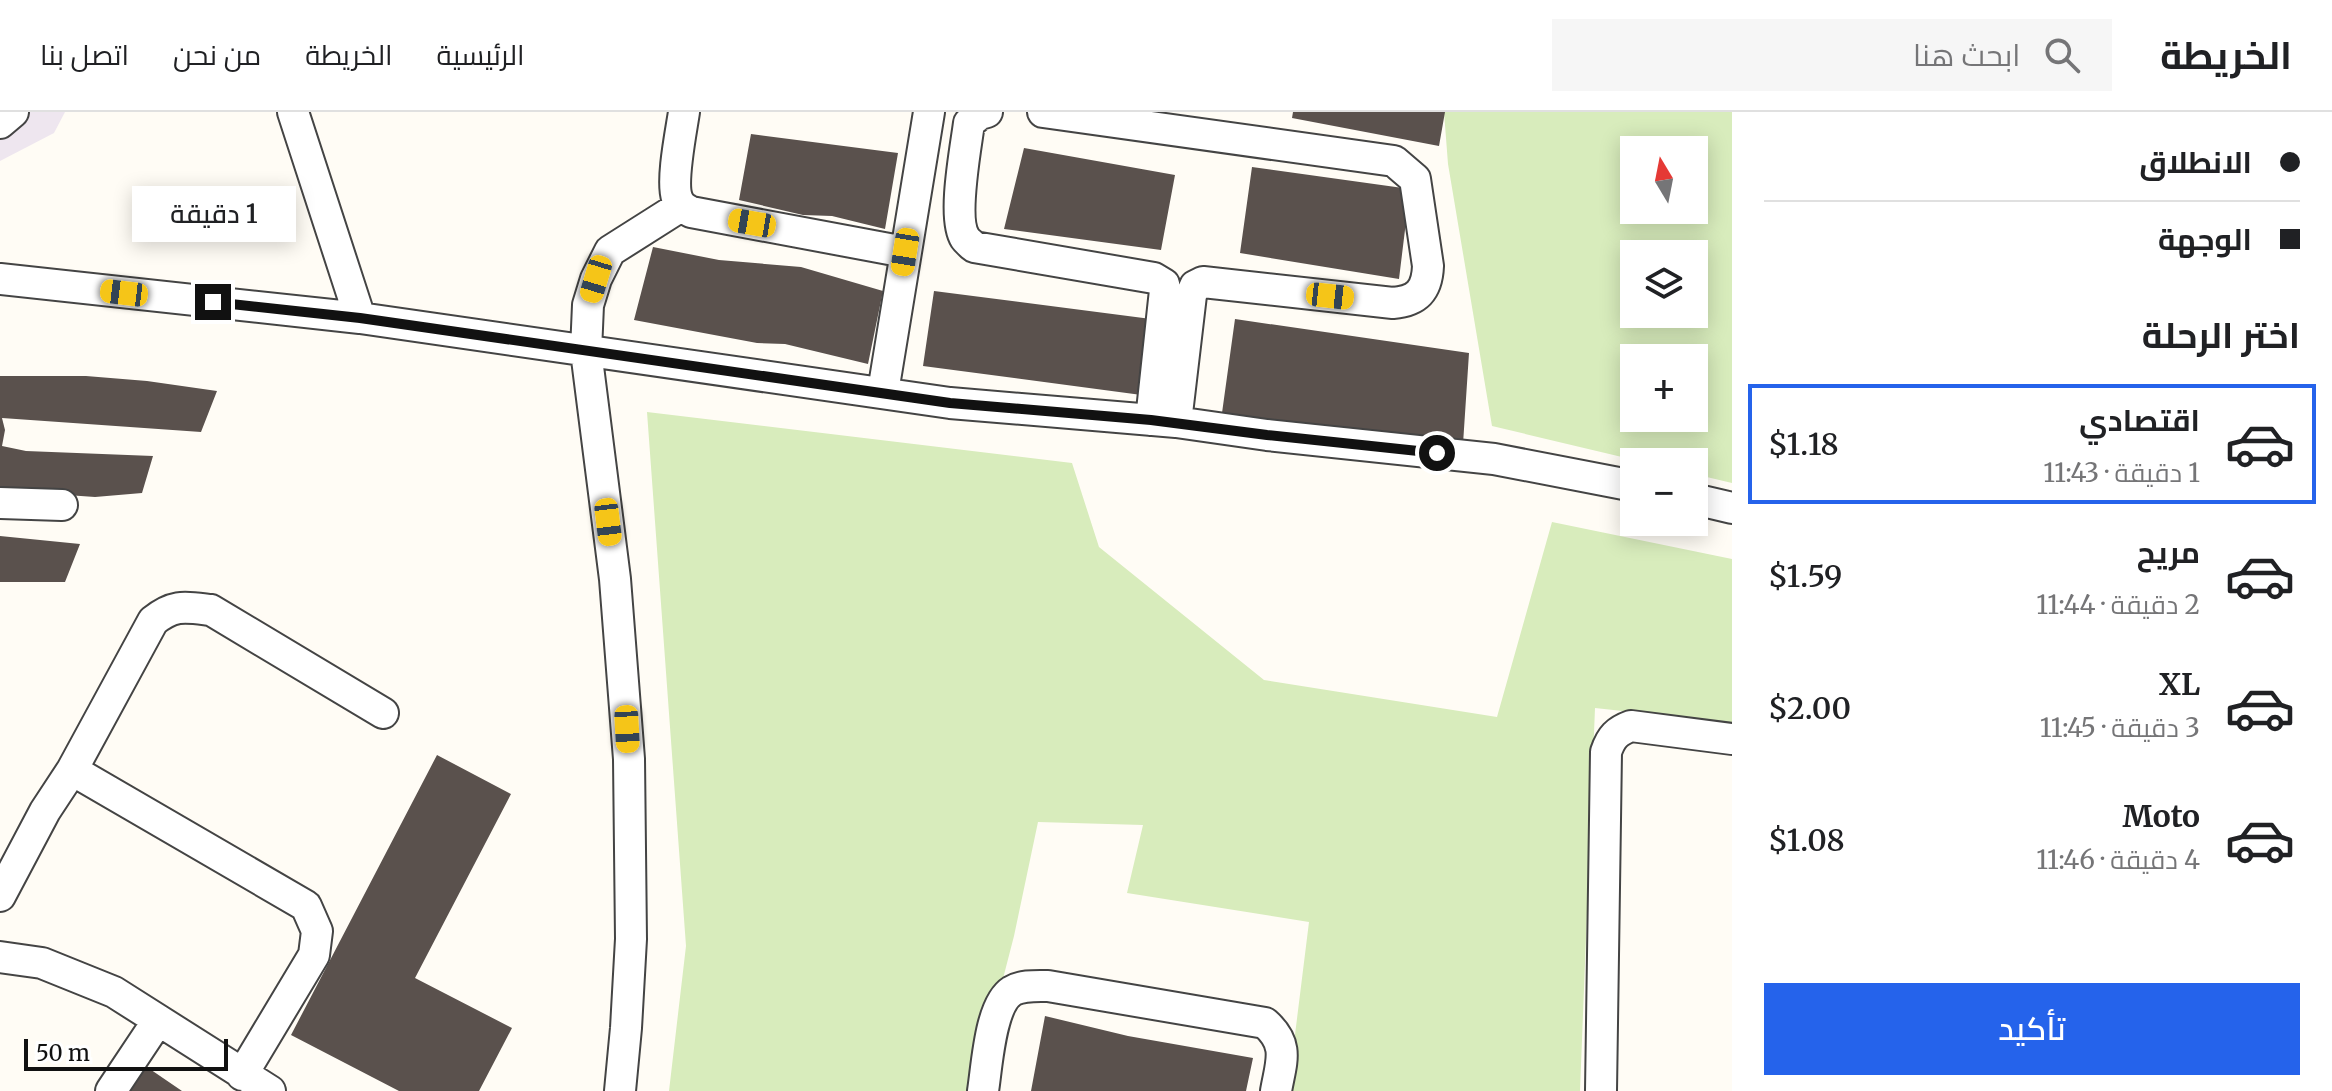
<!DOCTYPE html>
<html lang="ar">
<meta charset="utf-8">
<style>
body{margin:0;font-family:Merriweather,Cairo,serif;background:#f6f6f6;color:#202124;direction:rtl;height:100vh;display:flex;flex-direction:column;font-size:30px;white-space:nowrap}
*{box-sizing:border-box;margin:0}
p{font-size:26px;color:#757577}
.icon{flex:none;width:44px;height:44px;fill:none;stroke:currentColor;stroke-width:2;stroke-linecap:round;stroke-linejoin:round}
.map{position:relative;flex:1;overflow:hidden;direction:ltr}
.sheet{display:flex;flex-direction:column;background:#fff;width:600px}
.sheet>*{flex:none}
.banner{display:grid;align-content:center;height:176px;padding:0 32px;background:#fff}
.needle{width:52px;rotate:350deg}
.tools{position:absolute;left:1620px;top:24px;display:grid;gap:16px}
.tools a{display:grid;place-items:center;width:88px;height:88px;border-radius:0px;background:#fff;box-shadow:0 4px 20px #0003;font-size:40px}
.scale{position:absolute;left:24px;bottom:20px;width:204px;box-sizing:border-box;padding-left:8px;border:4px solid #111;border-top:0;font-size:22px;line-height:28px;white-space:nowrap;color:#111;-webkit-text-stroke:6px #fff;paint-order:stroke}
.end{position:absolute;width:36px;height:36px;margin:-18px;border:10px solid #111;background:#fff;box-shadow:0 0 0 4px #fff}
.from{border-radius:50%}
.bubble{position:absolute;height:56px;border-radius:0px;background:#fff;box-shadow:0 4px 20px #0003;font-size:26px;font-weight:600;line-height:56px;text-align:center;direction:rtl}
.car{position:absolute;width:24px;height:48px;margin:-24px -12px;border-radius:10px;box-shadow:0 0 6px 2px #0007;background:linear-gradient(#f5c518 24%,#345 0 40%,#f5c518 0 76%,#345 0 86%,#f5c518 0)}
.banner b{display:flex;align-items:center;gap:28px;height:76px;font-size:30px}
.banner b+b{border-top:2px solid #e0e0e0}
.banner i{width:20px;height:20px;background:#202124}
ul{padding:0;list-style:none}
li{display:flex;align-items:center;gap:24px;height:120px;margin:0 16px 12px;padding:0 16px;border:4px solid transparent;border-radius:0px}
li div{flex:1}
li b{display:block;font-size:30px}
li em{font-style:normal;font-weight:600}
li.active{border-color:#2563eb}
li>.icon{width:72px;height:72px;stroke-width:1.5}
h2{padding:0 32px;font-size:36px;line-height:96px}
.primary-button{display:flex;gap:16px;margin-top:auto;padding:16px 32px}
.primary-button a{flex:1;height:92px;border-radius:0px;background:#2563eb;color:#fff;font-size:32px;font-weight:600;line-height:92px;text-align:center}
header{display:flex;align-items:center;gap:48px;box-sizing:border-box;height:112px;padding:0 40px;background:#fff;border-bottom:2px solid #e0e0e0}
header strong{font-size:38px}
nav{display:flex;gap:44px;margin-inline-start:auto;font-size:28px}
.search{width:560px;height:72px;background:#f6f6f6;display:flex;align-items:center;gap:20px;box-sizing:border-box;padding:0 28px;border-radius:0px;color:#757577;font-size:30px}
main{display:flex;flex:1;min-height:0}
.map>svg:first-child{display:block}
</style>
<header>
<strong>الخريطة</strong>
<div class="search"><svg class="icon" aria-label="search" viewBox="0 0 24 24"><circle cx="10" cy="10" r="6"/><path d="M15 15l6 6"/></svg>ابحث هنا</div>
<nav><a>الرئيسية</a><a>الخريطة</a><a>من نحن</a><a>اتصل بنا</a></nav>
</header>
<main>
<section class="sheet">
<div class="banner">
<b><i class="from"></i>الانطلاق</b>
<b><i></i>الوجهة</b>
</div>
<h2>اختر الرحلة</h2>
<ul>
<li class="active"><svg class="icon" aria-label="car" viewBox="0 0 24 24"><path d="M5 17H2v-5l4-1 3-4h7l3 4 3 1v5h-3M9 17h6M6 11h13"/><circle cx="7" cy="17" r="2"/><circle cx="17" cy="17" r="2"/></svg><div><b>اقتصادي</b><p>1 دقيقة · 11:43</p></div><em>$1.18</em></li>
<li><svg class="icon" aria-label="car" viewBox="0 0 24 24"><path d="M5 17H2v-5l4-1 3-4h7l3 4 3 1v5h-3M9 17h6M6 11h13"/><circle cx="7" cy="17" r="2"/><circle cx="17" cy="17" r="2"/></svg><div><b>مريح</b><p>2 دقيقة · 11:44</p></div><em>$1.59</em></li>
<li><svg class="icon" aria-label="car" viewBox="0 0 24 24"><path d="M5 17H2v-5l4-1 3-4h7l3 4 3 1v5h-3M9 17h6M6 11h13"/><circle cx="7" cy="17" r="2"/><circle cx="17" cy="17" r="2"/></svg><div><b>XL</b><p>3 دقيقة · 11:45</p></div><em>$2.00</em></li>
<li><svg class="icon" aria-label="car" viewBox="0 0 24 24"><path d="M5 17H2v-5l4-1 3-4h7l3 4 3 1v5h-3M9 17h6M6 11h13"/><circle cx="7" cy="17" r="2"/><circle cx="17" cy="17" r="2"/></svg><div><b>Moto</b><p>4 دقيقة · 11:46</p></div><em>$1.08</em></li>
</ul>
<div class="primary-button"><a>تأكيد</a></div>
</section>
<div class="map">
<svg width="1732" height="979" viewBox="0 0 1732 979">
<rect width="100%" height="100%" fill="#fffcf5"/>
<path fill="#eee6ef" d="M0,0H65L54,21L0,49Z"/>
<path fill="#d8ecbc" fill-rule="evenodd" d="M1444,0H1732V371L1694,362V350H1643L1492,314L1448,52ZM1634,38H1694V98H1634ZM1634,142H1694V202H1634ZM1634,246H1694V306H1634Z
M647,300L1072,351L1099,435L1264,568L1497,605L1552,410L1732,447V611L1595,596L1580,979H1288L1309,810L1127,781L1143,713L1038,710L1014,824L974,979H669L686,834Z"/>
<path fill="#5a514d" d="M1293,0H1445L1439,34L1292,6Z
M751,22L898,41L885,117L832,104L803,103L739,88Z
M1024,36L1175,63L1161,138L1004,117Z
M1252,55L1410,77L1399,167L1240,141Z
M653,135L719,148L801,155L883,179L868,252L785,232L757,231L634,208Z
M934,179L1151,207L1149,284L923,254Z
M1235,207L1469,241L1463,332L1222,301Z
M0,264H86L147,269L217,279L201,320L2,306L5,318L2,334L26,339L153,344L142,381L95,385L24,380L0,378Z
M0,424L80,432L65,470H0Z
M437,643L511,682L415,866L512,916L479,979H399L291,923Z
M1045,904L1128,924L1253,946L1246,979H1031Z
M141,951L182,979H125Z"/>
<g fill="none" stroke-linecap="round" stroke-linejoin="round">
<defs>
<path id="minor" d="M293,0L360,206
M684,0C681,20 671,69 677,86C680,94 684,96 691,100L905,140
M987,0L980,2L969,11C966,35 952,106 965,126C967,129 971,132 974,135L1154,166L1164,172L1165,178L1151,308
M1043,0L1394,49L1415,67L1428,154C1427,179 1417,189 1393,191L1203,170L1195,174L1191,183L1176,310
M0,11L13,0
M0,167L360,206L950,291L1176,310L1267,323L1494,347L1634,374
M883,280L929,0
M1694,387L1732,396
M0,391L62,393
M72,658L153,509C174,492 185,495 211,498L383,601
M0,784L45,699L72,658L306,794L317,819L314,843L242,963
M0,845L42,851L114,880L270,979
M111,979L157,910
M620,979L626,916L631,827L629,647L615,467L586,239L588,193L596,167L610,139L681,94
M983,979C987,954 990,893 1012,879C1022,873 1036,874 1048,874L1265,911C1290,933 1281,950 1276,979
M1601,979L1606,640C1611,625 1617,619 1631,614L1732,627"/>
</defs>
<use href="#minor" stroke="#444" stroke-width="34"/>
<use href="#minor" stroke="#fff" stroke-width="30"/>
</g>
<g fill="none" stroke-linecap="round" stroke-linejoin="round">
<path stroke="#111" stroke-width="10" d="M213,190L360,206L950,291L1151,308L1267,323L1437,341"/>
</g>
</svg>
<div class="tools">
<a><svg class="needle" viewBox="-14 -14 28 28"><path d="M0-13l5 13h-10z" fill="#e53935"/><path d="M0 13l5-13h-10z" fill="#757577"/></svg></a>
<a><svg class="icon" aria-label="layers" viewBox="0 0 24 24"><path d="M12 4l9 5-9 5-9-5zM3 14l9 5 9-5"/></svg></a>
<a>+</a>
<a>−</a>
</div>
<div class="scale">50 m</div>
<i class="end from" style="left:1437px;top:341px"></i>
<i class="end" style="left:213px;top:190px"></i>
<div class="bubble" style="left:132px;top:74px;width:164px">1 دقيقة</div>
<i class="car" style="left:752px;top:111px;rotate:280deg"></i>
<i class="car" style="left:905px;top:140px;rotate:189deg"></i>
<i class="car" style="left:596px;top:167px;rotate:197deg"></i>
<i class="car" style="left:124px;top:181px;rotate:277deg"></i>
<i class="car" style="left:1330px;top:184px;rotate:96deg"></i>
<i class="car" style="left:608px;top:410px;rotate:173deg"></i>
<i class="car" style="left:627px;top:617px;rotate:177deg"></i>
</div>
</main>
